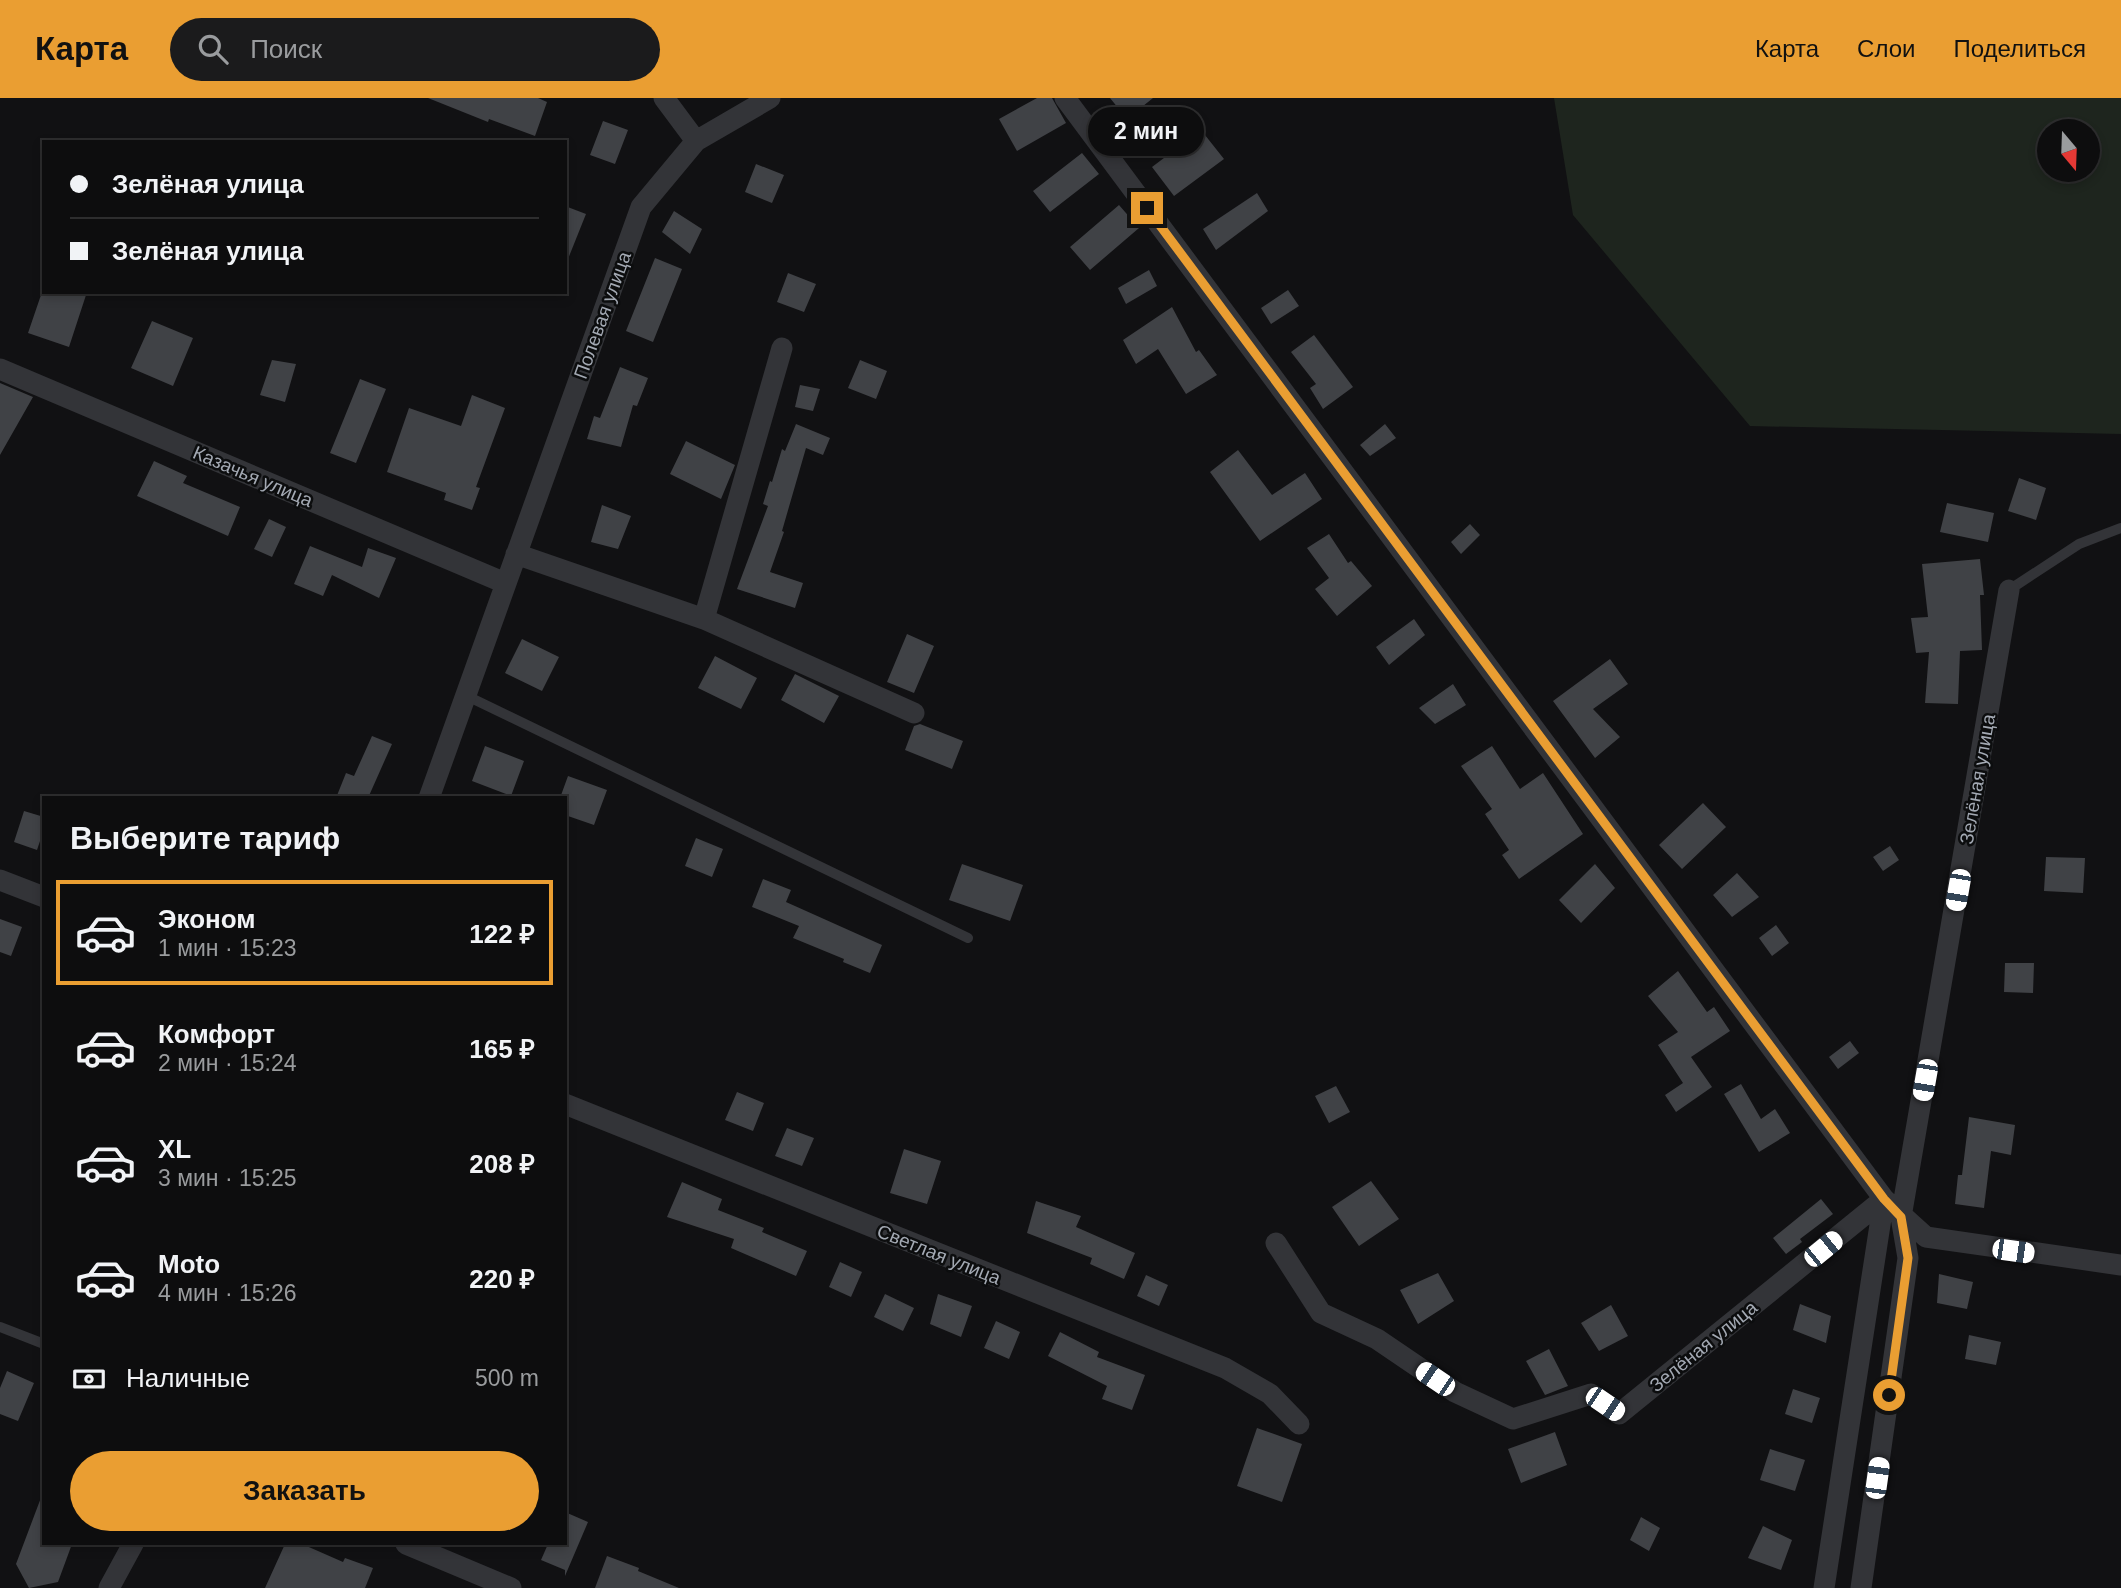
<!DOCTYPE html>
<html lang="ru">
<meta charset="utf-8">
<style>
body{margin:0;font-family:Helvetica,sans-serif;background:#1b1b1c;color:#f1f3f6;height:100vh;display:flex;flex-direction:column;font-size:26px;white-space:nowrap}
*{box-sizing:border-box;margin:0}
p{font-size:23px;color:#9a9c9e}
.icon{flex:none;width:38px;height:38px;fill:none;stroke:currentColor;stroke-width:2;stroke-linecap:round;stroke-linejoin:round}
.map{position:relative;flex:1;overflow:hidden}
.drawer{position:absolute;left:42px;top:698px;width:525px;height:749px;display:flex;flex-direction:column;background:#0d0d0e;border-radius:0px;box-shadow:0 4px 10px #0003,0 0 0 2px #2d2d2e}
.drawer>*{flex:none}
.guide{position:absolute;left:42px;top:42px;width:525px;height:154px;border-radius:0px;box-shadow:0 4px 10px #0003,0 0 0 2px #2d2d2e;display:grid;align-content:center;height:154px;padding:0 28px;background:#0d0d0e}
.needle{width:46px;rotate:161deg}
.buttons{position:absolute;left:2037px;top:21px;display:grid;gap:14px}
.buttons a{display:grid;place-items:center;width:63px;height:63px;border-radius:50%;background:#0d0d0e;box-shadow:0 4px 10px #0003,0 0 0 2px #2d2d2e;font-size:35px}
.end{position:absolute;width:32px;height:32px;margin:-16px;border:9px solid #ea9e32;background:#111;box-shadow:0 0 0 4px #111}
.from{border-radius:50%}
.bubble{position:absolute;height:49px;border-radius:24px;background:#0d0d0e;box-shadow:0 4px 10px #0003,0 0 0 2px #2d2d2e;font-size:23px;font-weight:700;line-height:49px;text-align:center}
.car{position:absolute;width:21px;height:42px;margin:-21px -10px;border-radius:9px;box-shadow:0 0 5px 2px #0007;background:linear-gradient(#fff 24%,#345 0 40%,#fff 0 76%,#345 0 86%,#fff 0)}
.guide b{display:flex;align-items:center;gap:24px;height:66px;font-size:26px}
.guide b+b{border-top:2px solid #2d2d2e}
.guide i{width:18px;height:18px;background:#f1f3f6}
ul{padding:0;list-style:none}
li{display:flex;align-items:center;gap:21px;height:105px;margin:0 14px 10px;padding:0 14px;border:4px solid transparent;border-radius:0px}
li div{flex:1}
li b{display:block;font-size:26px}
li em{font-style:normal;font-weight:700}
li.on{border-color:#ea9e32}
li>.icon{width:63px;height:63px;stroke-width:1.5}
h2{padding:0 28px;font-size:32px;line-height:84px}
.pay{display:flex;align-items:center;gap:18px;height:77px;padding:0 28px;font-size:26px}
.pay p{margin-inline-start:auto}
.primary-button{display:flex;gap:14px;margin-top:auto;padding:14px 28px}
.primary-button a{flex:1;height:80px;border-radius:42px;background:#ea9e32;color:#111;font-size:28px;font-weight:700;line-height:80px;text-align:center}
header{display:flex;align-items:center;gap:42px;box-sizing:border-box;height:98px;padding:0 35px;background:#ea9e32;color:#111}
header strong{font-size:33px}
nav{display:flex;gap:38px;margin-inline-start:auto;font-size:24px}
.search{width:490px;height:63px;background:#1b1b1c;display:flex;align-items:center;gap:18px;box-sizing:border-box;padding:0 24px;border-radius:38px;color:#9a9c9e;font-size:26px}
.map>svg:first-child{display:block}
</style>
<header>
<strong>Карта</strong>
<div class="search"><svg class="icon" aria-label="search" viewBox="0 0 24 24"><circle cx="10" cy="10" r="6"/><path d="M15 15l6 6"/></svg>Поиск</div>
<nav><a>Карта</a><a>Слои</a><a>Поделиться</a></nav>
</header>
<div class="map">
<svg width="2121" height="1490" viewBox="0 0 2121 1490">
<rect width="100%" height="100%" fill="#111113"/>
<path fill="#1e251e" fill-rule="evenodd" d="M1554,0H2121V336L1750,328L1573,117ZM2049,33H2088V72H2049Z"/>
<path fill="#404246" d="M428,0H538L547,4L535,38L489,21L488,24Z
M1037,0H1052L1066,25L1017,53L999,21Z
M1110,0H1153L1127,21Z
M603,23L628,32L615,66L590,57Z
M1201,32L1224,61L1174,98L1152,69Z
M1082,55L1099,76L1050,114L1033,93Z
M756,66L784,77L772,105L745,94Z
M1257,95L1268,113L1216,152L1203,131Z
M1119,107L1139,130L1090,172L1070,149Z
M565,108L586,116L566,166H565Z
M674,113L702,131L690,156L662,134Z
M655,160L682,171L653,244L626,233Z
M1149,172L1157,188L1126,206L1118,190Z
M788,175L816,186L804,214L777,204Z
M1288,192L1299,208L1271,226L1261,210Z
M42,194H87L69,249L28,235Z
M1172,209L1196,254L1199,252L1217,277L1186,296L1158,251L1136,266L1123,242Z
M152,223L193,240L173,288L131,270Z
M1314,237L1353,289L1323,311L1310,290L1316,286L1291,254Z
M272,262L296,266L285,304L260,297Z
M860,262L887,273L876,301L848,290Z
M620,269L648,280L637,308L633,307L621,349L587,341L594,318L600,320Z
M360,281L386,291L356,365L330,355Z
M0,285L33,299L0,357Z
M800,287L820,291L813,313L795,309Z
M472,297L505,310L476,389L480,390L472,412L444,402L446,395L387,374L409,310L461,328Z
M796,326L830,340L823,357L806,350L782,433L784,434L770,474L803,485L795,510L737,491L768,408L763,406L770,383L772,384L782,351L785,353Z
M1385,326L1396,340L1370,358L1360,347Z
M686,343L735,367L721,401L670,376Z
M1238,352L1272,397L1305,375L1322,401L1260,443L1210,374Z
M154,363L187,378L183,385L240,409L228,438L137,398Z
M2019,380L2046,390L2036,422L2008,413Z
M1947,405L1994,415L1988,444L1940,434Z
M602,407L631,418L618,451L591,444Z
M269,421L286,429L272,459L254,451Z
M1470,426L1480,437L1461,456L1451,444Z
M1329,436L1348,465L1351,463L1372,488L1337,518L1315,491L1329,480L1307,450Z
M310,448L362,469L368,450L396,460L379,500L332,477L323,498L294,486Z
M1980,461L1984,497H1980L1982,552L1960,553L1958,606L1925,605L1929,554L1916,555L1911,520L1928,519L1922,466Z
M1414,521L1425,537L1389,567L1376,549Z
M907,536L934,548L914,595L887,584Z
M522,541L559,559L542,593L505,575Z
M715,558L757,580L741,611L698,590Z
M1610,561L1628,586L1593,611L1620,639L1595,660L1553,603Z
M795,576L839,598L824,625L781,602Z
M1453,586L1466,607L1435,626L1419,610Z
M920,626L963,643L952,671L905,652L914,628Z
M372,638L392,646L368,700H336L346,675L354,678Z
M485,648L524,663L511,698L472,683Z
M1492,648L1520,691L1543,675L1583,736L1519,781L1502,757L1509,752L1485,716L1492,711L1461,668Z
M568,678L607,692L594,727L565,717V700H560Z
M1703,705L1726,729L1682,771L1659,747Z
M24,713L44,719V731L37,752L14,744Z
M696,740L723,751L712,779L685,768Z
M1890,748L1899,762L1883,773L1873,759Z
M2046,759L2085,760L2083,795L2044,793Z
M962,766L1023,787L1010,823L949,802Z
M1595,766L1615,790L1581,825L1559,802Z
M1737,775L1759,799L1732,819L1713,797Z
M763,781L791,792L786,804L882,847L870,875L843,864L844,861L793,840L799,828L752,809Z
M0,821L22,829L11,858L0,854Z
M1776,827L1789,845L1772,858L1759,840Z
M2005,865H2034L2033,895L2004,894Z
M1678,873L1707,914L1714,909L1730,933L1691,959L1712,989L1676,1014L1665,997L1683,985L1658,947L1678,934L1648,898Z
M1850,943L1859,955L1838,971L1829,959Z
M1741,986L1761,1021L1775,1011L1790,1035L1759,1054L1724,996Z
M1336,988L1350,1014L1329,1025L1315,998Z
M737,994L764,1005L753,1033L725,1022Z
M1969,1019L2015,1027L2011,1057L1991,1053L1984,1110L1955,1106L1958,1077H1962Z
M787,1030L814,1040L802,1068L775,1058Z
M904,1051L941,1063L927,1106L890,1095Z
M1371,1083L1399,1121L1359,1148L1332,1109Z
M682,1084L722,1101L718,1112L764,1130L762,1134L807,1153L796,1178L731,1150L734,1141L667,1119Z
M1821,1101L1833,1116L1800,1141L1802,1144L1786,1156L1773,1140Z
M1036,1103L1081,1118L1076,1129L1135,1155L1124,1181L1090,1166L1092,1160L1027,1135Z
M840,1164L862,1174L851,1199L829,1189Z
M1438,1175L1454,1203L1418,1226L1400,1192Z
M1939,1176L1973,1184L1967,1211L1937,1205Z
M1146,1177L1168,1187L1159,1208L1137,1198Z
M885,1196L914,1210L903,1233L874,1219Z
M938,1196L972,1208L961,1239L930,1226Z
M1800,1206L1831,1218L1826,1245L1793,1232Z
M1611,1207L1628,1238L1599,1253L1581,1225Z
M996,1223L1020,1234L1009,1261L984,1250Z
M1060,1234L1099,1254L1097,1259L1145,1277L1132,1312L1102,1301L1107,1288L1048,1258Z
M1969,1237L2001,1244L1996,1267L1965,1261Z
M1549,1251L1568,1288L1545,1297L1526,1263Z
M7,1273L34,1285L18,1323L0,1316V1290Z
M1793,1291L1820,1300L1812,1325L1785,1316Z
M1257,1330L1302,1346L1282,1404L1237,1388Z
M1555,1334L1567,1367L1521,1385L1508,1351Z
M1770,1351L1805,1362L1795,1393L1760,1382Z
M42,1397L44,1446H72L58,1484L29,1490L16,1466Z
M565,1414L588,1424L565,1478V1472L541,1462L548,1446H565Z
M1641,1419L1660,1430L1649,1453L1630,1442Z
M1763,1428L1792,1442L1781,1472L1748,1460Z
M285,1446H302L343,1464L345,1460L373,1470L365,1490H265Z
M607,1458L639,1470L638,1473L679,1490H595Z"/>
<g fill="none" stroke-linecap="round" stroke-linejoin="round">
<path stroke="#333438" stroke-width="10" d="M2009,492L2079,446L2121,430
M467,598L968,840
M0,1229L44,1246"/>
<path stroke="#333438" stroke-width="21" d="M664,0L696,43
M1065,0L1884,1101L1926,1139L2121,1167
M0,271L505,485
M516,456L704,521L914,615
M704,521L782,250
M429,700L641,109L696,43L770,0
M0,782L44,799
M565,1006L1225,1270L1270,1296L1299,1326
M1276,1145L1321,1215L1377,1241L1455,1294L1513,1321L1591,1296L1619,1316L1884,1101
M406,1446L511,1490
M109,1490L133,1446
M1824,1490L1884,1101
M1861,1490L1908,1160L1901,1119L2009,492"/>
</g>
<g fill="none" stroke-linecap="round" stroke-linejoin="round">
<path stroke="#ea9e32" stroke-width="9" d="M1147,110L1884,1101L1901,1119L1908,1160L1889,1297"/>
</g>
<g text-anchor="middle" stroke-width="5" stroke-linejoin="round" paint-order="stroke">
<g font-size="19" fill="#a3a9b3" stroke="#0c0d0e">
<text transform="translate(602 217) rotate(-70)" y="7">Полевая улица</text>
<text transform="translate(253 378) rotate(23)" y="7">Казачья улица</text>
<text transform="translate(1977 681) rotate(-80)" y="7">Зелёная улица</text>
<text transform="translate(939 1156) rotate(22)" y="7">Светлая улица</text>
<text transform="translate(1703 1248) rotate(-39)" y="7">Зелёная улица</text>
</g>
</g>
</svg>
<div class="buttons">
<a><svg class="needle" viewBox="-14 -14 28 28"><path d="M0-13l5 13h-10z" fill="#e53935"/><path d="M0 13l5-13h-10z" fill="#9a9c9e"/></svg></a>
</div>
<i class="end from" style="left:1889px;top:1297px"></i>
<i class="end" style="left:1147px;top:110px"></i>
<div class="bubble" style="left:1088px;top:9px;width:116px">2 мин</div>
<i class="car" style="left:1958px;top:792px;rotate:190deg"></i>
<i class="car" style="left:1925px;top:982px;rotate:190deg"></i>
<i class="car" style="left:1823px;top:1151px;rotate:51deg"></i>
<i class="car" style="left:2013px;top:1153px;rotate:98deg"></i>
<i class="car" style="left:1435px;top:1281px;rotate:304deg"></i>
<i class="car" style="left:1605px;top:1306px;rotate:124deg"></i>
<i class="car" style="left:1877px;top:1380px;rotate:8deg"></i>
<div class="guide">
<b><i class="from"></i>Зелёная улица</b>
<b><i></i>Зелёная улица</b>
</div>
<section class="drawer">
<h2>Выберите тариф</h2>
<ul>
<li class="on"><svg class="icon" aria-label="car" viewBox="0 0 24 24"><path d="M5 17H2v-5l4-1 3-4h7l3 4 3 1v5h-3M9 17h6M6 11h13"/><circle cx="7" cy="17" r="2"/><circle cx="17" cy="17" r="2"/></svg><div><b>Эконом</b><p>1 мин · 15:23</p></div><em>122 ₽</em></li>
<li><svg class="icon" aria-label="car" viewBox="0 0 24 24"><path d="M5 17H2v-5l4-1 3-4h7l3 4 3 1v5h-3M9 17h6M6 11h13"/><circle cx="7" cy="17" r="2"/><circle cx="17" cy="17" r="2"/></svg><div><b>Комфорт</b><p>2 мин · 15:24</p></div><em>165 ₽</em></li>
<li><svg class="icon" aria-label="car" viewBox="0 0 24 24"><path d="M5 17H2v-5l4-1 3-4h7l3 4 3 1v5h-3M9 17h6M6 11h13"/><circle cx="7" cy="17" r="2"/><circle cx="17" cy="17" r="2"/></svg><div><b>XL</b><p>3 мин · 15:25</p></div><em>208 ₽</em></li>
<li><svg class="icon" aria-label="car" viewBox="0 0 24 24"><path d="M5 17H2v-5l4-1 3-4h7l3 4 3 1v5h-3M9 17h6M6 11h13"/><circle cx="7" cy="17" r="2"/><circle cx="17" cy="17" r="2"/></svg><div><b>Moto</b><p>4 мин · 15:26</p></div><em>220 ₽</em></li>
</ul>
<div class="pay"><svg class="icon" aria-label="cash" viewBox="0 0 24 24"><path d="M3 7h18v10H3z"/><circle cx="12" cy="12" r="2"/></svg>Наличные<p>500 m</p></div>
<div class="primary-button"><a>Заказать</a></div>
</section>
</div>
